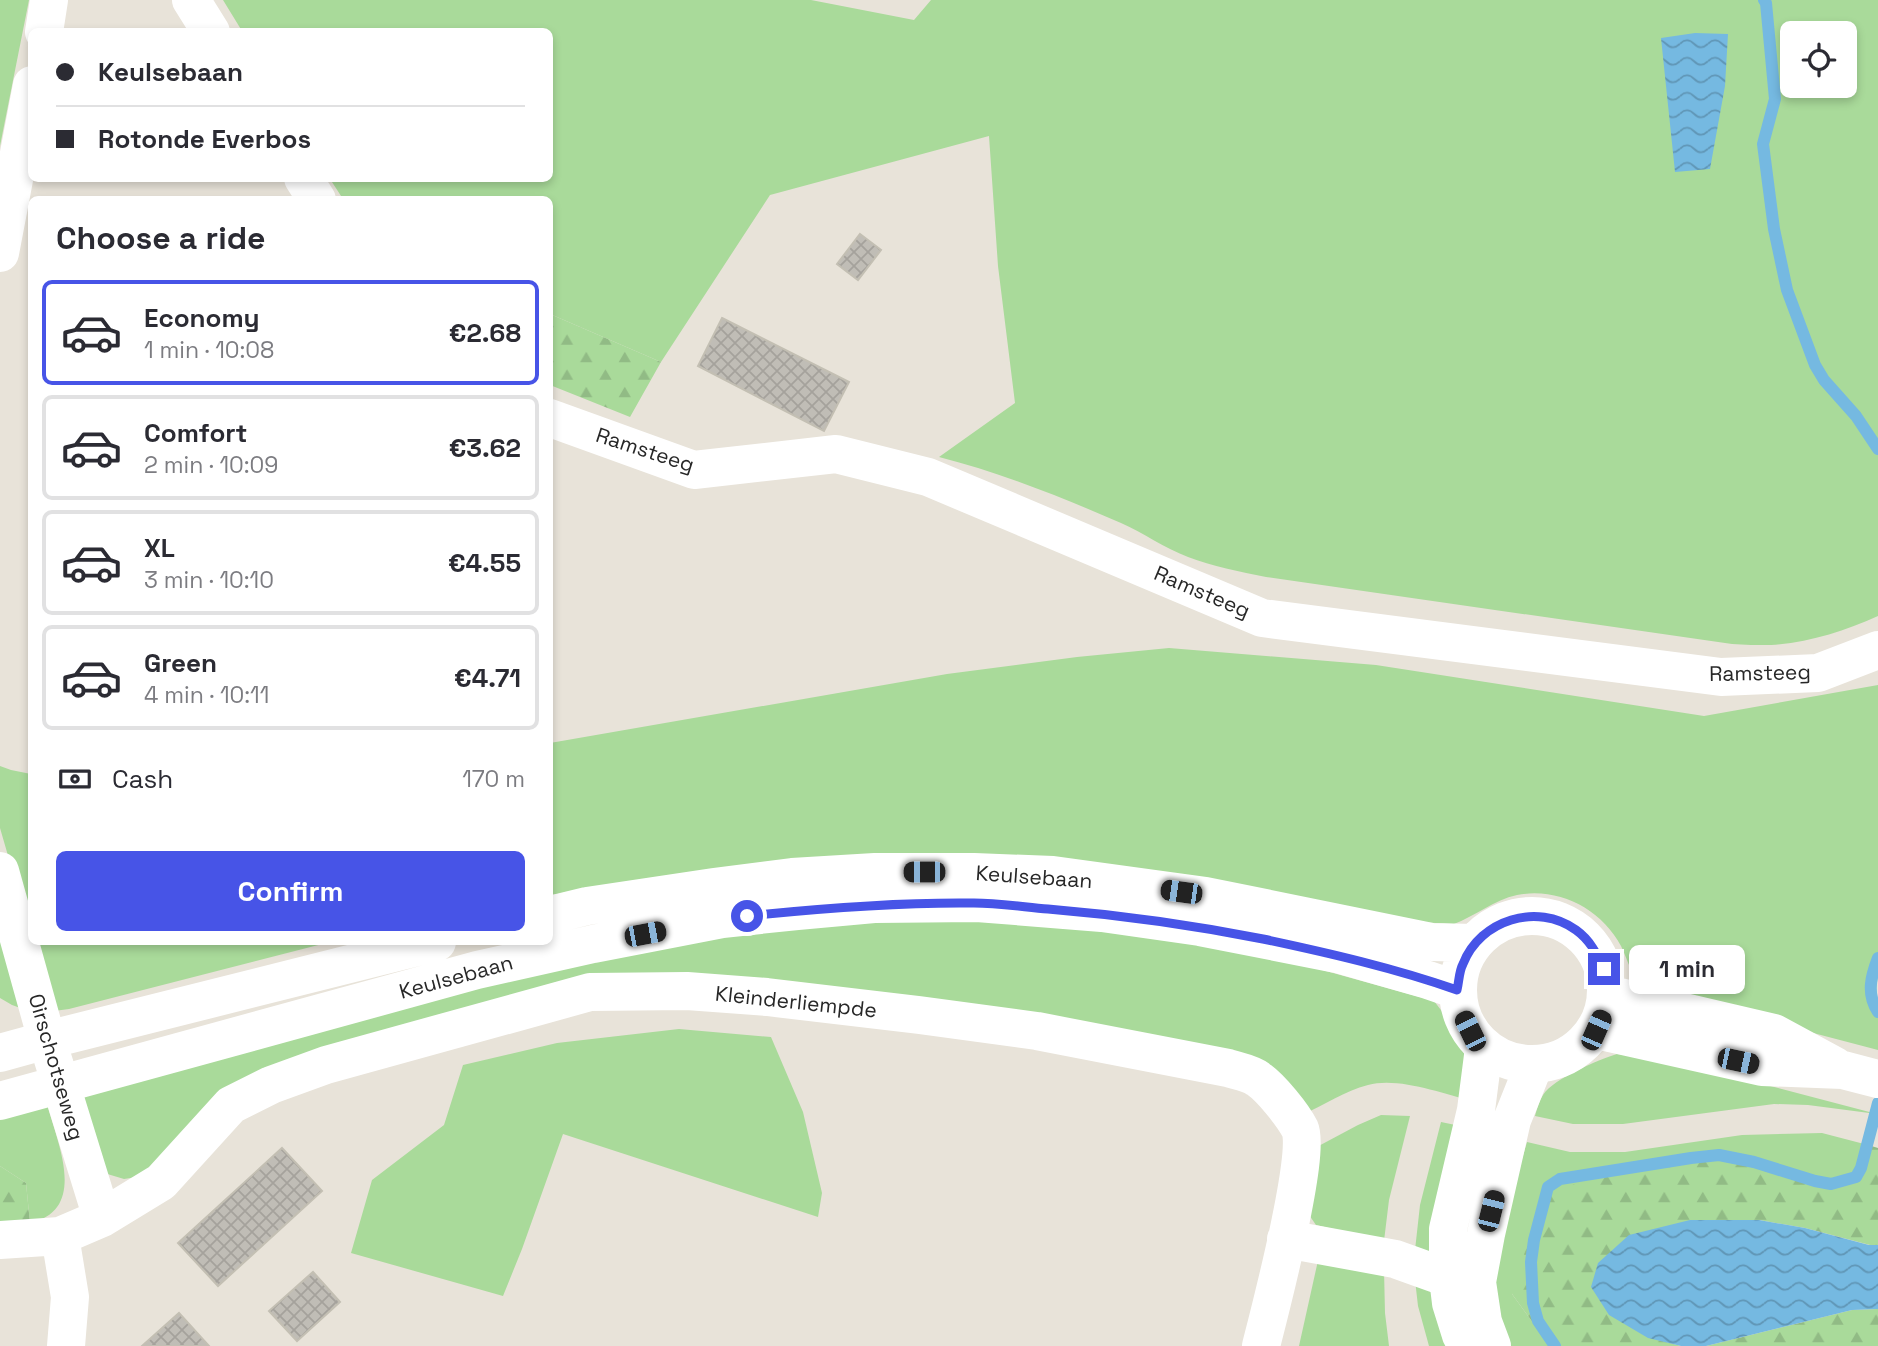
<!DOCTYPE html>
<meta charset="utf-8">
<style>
body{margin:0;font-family:"Space Grotesk",sans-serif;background:#f2f2f3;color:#2b2b33;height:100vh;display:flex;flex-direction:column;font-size:26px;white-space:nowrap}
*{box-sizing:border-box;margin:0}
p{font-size:23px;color:#7c7c81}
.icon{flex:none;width:38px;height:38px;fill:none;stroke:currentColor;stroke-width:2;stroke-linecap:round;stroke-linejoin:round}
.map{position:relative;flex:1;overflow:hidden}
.side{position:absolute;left:28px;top:196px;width:525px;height:749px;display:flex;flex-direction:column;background:#fff;border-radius:10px;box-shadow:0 4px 10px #0003}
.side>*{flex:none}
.guide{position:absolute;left:28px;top:28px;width:525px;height:154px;border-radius:10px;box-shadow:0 4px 10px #0003;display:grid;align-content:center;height:154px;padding:0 28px;background:#fff}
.controls{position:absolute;left:1780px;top:21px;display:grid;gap:14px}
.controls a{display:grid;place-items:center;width:77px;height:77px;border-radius:10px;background:#fff;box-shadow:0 4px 10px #0003;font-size:35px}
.end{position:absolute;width:32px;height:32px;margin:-16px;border:9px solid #4754e7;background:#fff;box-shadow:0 0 0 4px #fff}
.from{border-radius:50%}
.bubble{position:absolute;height:49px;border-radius:10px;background:#fff;box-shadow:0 4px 10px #0003;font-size:23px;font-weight:700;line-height:49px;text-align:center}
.car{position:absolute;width:21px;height:42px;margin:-21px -10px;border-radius:9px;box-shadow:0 0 5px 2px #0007;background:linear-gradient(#222 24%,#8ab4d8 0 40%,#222 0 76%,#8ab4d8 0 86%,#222 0)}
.guide b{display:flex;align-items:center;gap:24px;height:66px;font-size:26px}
.guide b+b{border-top:2px solid #e1e1e2}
.guide i{width:18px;height:18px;background:#2b2b33}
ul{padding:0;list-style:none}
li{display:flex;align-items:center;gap:21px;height:105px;margin:0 14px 10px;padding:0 14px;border:4px solid #e1e1e2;border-radius:10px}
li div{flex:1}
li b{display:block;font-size:26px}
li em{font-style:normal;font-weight:700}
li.on{border-color:#4754e7}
li>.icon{width:63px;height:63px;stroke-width:1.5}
h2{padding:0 28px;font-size:32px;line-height:84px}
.pay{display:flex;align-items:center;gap:18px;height:77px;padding:0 28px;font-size:26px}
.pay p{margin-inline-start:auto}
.action{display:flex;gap:14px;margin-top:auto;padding:14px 28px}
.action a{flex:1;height:80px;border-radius:10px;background:#4754e7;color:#fff;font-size:28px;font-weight:700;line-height:80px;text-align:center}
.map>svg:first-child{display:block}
</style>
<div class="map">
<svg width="1878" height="1346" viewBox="0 0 1878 1346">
<defs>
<pattern id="forest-firs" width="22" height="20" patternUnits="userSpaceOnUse" patternTransform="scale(1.75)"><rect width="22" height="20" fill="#a9da9a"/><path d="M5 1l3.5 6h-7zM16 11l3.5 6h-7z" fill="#91bb85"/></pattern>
<pattern id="water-waves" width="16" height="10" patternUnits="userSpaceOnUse" patternTransform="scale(1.75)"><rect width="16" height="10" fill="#75b9e1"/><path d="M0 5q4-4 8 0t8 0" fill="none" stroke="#6096b6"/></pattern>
<pattern id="building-cross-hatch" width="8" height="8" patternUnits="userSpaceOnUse" patternTransform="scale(1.75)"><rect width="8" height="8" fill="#c0bdb6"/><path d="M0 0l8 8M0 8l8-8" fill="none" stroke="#a5a29c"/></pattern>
</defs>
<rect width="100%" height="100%" fill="#e8e3d9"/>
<path fill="#a9da9a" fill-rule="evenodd" d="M0,0H29L0,146Z
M223,0H811L914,20L931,0H1878V616C1844,631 1808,643 1771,645C1758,645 1744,645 1732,644L1266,577C1240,572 1212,566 1188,557C1164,548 1144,533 1121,523C1061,497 1002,473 939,457L1015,403L998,266L989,136L770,195L661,362L550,314V200L343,199L330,179L550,178V32L242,31ZM1792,33H1844V86H1792Z
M1169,648L1376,665L1704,716L1878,685V973L1876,992L1878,1000V1050L1677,997C1664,992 1649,989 1639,979C1629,970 1627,958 1621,946C1601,909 1559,887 1517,895C1494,900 1475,916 1454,924L656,881L550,895V743L947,674L1077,657Z
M0,766L11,770L31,774V935L0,828Z
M931,915L1221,942L1434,1001L1444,1014L1466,1057L1471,1101C1441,1093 1398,1077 1368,1085C1345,1091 1324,1105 1302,1115L1291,1099L731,980L294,1059L137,1177L124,1179L104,1173L72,1097L490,981L677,938Z
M0,921L26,1010L12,1005L0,998Z
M33,942H330L69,1009L54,1011Z
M679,1029L771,1037L803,1112L822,1193L818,1217L563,1134L522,1249L503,1296L351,1253L372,1180L444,1125L463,1065L557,1043Z
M1617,1054L1668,1059L1877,1114L1808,1105L1774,1104L1623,1124H1573L1535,1116C1537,1109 1539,1101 1543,1095C1554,1078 1598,1060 1617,1054Z
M47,1104C57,1142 89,1210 30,1223L26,1183L0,1166V1117Z
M1381,1115L1410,1116L1389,1200L1384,1241L1316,1225L1307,1212L1313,1149L1358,1125Z
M1441,1122L1465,1127L1439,1263L1415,1250L1420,1205Z
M1822,1133L1868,1145C1865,1152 1862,1164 1857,1170C1835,1192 1785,1169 1762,1160L1512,1294L1550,1346H1509L1496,1299V1277L1512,1193L1527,1142L1570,1152H1625L1742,1135Z
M1319,1256L1384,1269L1385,1313L1389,1346H1299Z
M1415,1280L1431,1289L1456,1346H1429L1418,1306Z"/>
<path fill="url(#forest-firs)" d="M550,314L661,362L630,417L550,385Z
M1868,1145L1878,1148V1245H1870L1805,1228L1759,1220L1648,1337L1681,1346H1550L1512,1294L1541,1198L1599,1174L1738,1157L1762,1160L1811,1178L1845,1177L1857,1170Z
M0,1166L26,1183L30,1223L0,1225Z
M1878,1309V1346H1706L1852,1310Z"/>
<path fill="url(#water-waves)" d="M1695,33L1728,34L1725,86L1710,169L1675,172L1661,38Z
M1690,1220H1759L1805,1228L1869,1245H1878V1309L1852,1310L1706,1346H1681L1648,1338L1609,1315L1591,1287L1598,1263L1629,1235Z"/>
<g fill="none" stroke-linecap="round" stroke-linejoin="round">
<path stroke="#75b9e1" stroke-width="12" d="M1764,0L1766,3L1775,99L1763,144L1774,229L1787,290L1815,365L1824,380L1856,416L1878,449
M1878,958C1871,976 1866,994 1878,1012
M1555,1346L1538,1321L1533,1303L1531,1262L1534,1240L1548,1187L1560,1179L1691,1158L1719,1155L1754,1162L1815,1181L1831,1184L1856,1177L1861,1168L1878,1103"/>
</g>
<path fill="url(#building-cross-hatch)" stroke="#c3bfb3" stroke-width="2" d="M860,234L881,250L858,280L837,264Z
M722,318L849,382L824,431L698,366Z
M282,1148L322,1191L218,1286L178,1243Z
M313,1272L340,1302L297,1341L269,1311Z
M179,1313L209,1346H142Z"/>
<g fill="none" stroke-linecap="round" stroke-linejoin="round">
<path stroke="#fff" stroke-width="38" d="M191,0L211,32
M303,178L317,200
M550,418L694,470L836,454L928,477L1262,618L1721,677L1818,673L1878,650
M0,871L47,1040L102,1218
M60,1236L70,1297L66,1346
M1286,1239L1395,1259L1448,1278L1477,1282
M0,1240L60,1236L102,1218L161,1182L231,1105L271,1085L326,1065L590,992L687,991L767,997L919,1015L1037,1031L1228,1068C1237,1071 1250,1073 1258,1079C1271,1088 1293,1115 1300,1129C1311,1153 1270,1311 1261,1346"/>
<path stroke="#fff" stroke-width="38" d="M44,32L49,0
M0,253L32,85
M1467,1346L1461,1335L1451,1303L1448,1278V1229L1476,1110L1484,1048
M1492,1346L1483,1322L1477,1282L1486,1234L1512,1120L1534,1065"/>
<path stroke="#fff" stroke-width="38" d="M550,915L587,906L714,887L792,877L875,872H974L1053,875L1206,896L1432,942L1474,943
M1458 990a74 74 0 1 1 148 0a74 74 0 1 1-148 0Z
M1607,994L1774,1033L1835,1066
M1596,1030L1762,1067L1843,1070L1878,1079
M0,1053L47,1040L437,942
M0,1101L477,970L593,944L722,919L797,911L874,904L977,903L1102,913L1200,927L1337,954L1428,980L1457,990"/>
</g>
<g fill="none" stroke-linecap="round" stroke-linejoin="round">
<path stroke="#4754e7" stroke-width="9" d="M747,916C823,908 898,902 974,903C999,903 1024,907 1048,909C1120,915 1192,925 1263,939C1329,953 1394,968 1457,990C1459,982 1459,971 1463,964C1480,920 1537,902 1576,930C1590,940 1597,954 1604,969"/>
</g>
<g text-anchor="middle" stroke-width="5" stroke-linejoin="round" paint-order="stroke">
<g font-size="21" fill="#272727" stroke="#fff">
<text transform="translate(645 450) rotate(18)" y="7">Ramsteeg</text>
<text transform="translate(1202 592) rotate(23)" y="7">Ramsteeg</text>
<text transform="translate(1760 673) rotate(-1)" y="7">Ramsteeg</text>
<text transform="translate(1034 877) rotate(4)" y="7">Keulsebaan</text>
<text transform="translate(456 977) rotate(-15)" y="7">Keulsebaan</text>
<text transform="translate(796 1002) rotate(6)" y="7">Kleinderliempde</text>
<text transform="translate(56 1067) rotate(74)" y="7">Oirschotseweg</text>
</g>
</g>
</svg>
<div class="controls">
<a><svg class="icon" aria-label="locate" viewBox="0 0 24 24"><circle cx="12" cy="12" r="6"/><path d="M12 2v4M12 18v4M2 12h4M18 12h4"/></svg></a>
</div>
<i class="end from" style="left:747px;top:916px"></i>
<i class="end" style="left:1604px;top:969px"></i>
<div class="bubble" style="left:1629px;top:945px;width:116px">1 min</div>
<i class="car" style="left:924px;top:872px;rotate:270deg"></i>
<i class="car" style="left:1181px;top:892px;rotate:278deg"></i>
<i class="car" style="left:645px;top:934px;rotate:79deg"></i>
<i class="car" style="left:1596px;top:1030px;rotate:24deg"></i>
<i class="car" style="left:1470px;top:1031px;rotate:334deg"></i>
<i class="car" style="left:1738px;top:1061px;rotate:102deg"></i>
<i class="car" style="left:1491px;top:1211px;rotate:14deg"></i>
<div class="guide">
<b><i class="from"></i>Keulsebaan</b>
<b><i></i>Rotonde Everbos</b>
</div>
<section class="side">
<h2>Choose a ride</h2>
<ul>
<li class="on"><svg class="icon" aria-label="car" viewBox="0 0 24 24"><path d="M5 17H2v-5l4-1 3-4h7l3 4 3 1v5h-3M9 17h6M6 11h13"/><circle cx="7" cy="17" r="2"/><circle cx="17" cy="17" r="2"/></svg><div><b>Economy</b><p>1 min · 10:08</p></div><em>€2.68</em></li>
<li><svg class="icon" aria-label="car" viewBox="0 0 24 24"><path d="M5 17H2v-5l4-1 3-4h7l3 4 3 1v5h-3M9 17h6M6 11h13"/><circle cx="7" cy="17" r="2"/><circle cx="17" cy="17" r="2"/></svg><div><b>Comfort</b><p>2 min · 10:09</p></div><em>€3.62</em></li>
<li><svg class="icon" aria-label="car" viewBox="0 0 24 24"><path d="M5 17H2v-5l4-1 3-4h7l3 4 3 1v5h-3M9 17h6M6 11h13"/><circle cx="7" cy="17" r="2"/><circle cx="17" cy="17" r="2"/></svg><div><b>XL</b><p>3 min · 10:10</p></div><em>€4.55</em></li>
<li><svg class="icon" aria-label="car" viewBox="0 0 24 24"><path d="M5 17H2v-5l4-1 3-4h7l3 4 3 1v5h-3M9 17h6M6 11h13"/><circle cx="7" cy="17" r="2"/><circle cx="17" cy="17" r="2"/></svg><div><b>Green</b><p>4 min · 10:11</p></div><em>€4.71</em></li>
</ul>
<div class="pay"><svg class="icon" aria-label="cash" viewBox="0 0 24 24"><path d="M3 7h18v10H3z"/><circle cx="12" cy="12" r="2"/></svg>Cash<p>170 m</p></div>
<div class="action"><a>Confirm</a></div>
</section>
</div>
